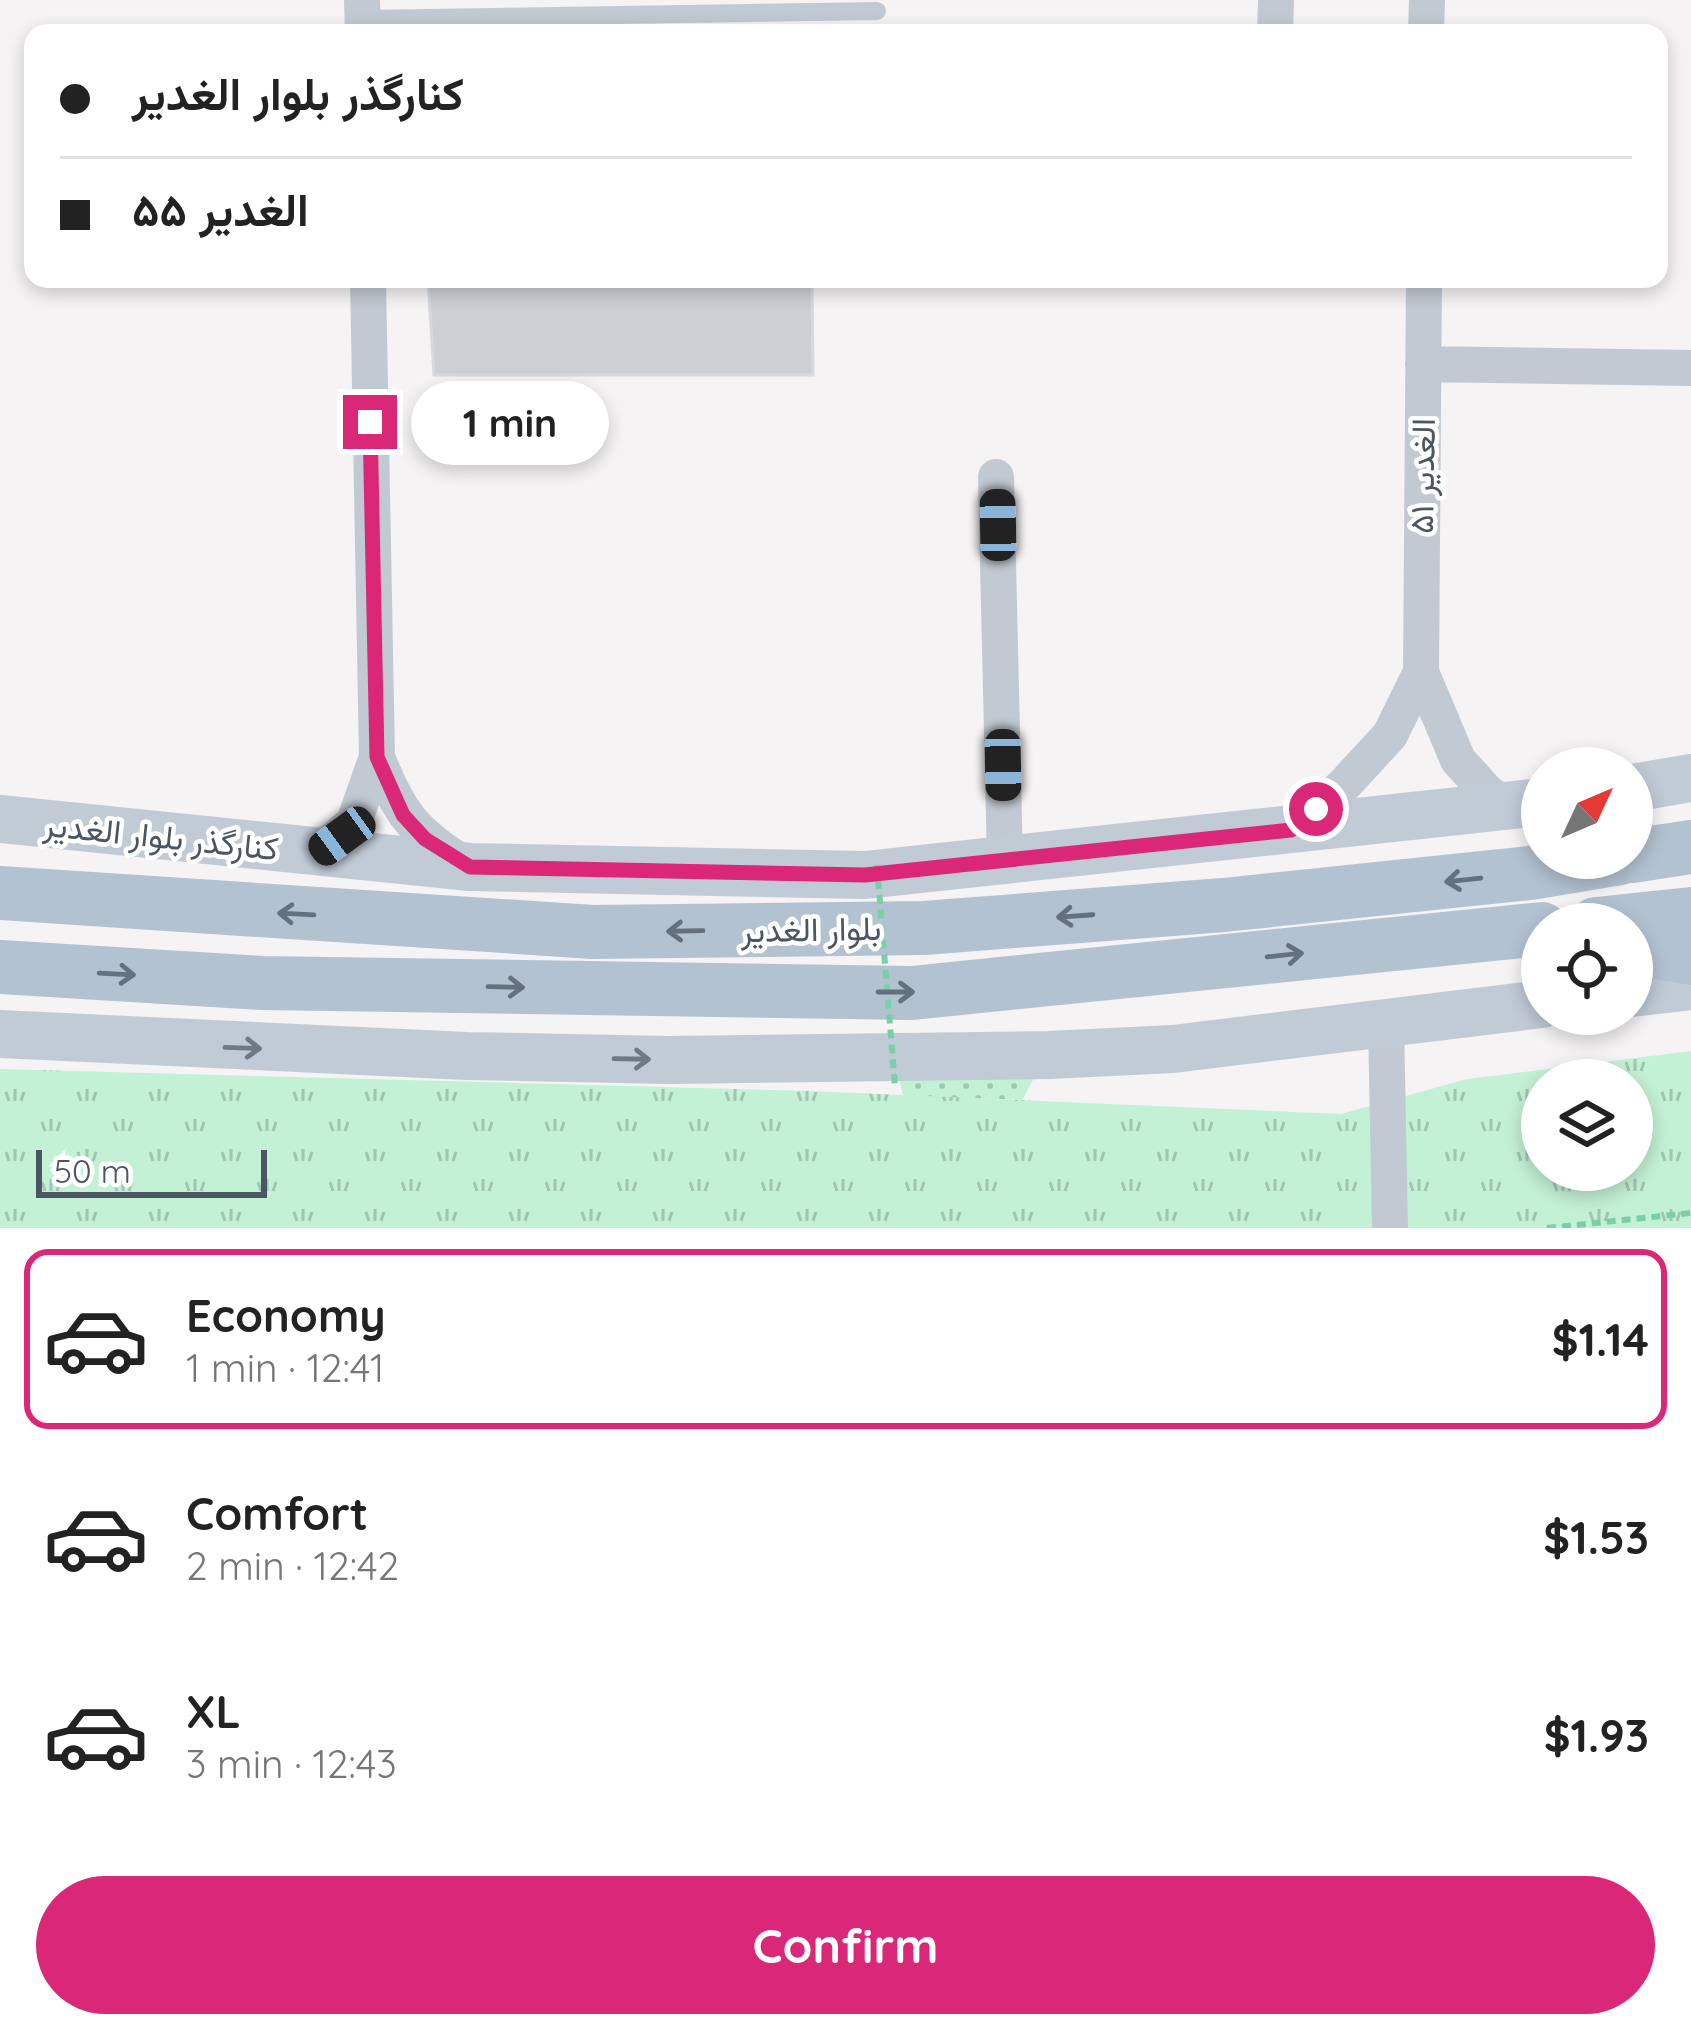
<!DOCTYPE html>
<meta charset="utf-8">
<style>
body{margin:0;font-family:Quicksand,Vazirmatn,sans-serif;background:#f6f6f6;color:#222;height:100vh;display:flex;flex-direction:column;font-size:45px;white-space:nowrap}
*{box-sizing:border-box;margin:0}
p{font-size:39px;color:#767676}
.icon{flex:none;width:66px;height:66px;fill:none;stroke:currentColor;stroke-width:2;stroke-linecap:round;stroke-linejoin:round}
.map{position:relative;height:1228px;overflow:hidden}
.sheet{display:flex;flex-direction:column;background:#fff;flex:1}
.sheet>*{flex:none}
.top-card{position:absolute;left:24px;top:24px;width:1644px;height:264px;border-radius:24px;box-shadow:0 6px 18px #0003;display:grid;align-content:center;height:264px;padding:0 36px;background:#fff}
.needle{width:78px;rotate:46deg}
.buttons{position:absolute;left:1521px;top:747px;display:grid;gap:24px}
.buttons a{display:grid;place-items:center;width:132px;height:132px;border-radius:50%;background:#fff;box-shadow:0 6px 18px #0003;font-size:60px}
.scale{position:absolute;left:36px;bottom:30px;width:231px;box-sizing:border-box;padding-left:12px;border:6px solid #4a5661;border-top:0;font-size:33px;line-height:42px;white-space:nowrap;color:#4a5661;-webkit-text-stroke:9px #fff;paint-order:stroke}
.end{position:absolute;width:54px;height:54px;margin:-27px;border:15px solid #db2777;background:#fff;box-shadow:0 0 0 6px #fff}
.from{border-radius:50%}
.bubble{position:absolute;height:84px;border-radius:42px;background:#fff;box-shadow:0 6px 18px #0003;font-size:39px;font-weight:700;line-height:84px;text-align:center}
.car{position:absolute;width:36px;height:72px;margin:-36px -18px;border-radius:15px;box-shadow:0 0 9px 3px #0007;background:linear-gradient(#222 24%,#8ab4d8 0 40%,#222 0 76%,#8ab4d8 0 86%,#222 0)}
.top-card b{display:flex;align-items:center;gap:42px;height:114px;font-size:45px}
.top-card b+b{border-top:3px solid #e0e0e0}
.top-card i{width:30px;height:30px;background:#222}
ul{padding:21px 0 0;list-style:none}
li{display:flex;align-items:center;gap:36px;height:180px;margin:0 24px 18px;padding:0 12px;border:6px solid transparent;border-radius:24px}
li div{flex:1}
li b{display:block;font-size:45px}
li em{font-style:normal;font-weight:700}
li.current{border-color:#db2777}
li>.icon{width:108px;height:108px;stroke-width:1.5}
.button{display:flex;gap:24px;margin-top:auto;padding:24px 36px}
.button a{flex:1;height:138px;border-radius:72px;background:#db2777;color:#fff;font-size:48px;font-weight:700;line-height:138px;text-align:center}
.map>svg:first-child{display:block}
</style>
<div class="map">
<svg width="1691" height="1228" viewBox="0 0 1691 1228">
<defs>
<pattern id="grass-dots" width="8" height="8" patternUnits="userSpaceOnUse" patternTransform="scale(3)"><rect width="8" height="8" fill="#c3f1d5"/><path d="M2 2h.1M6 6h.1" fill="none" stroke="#a0c6b0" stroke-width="1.8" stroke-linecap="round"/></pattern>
<pattern id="park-tufts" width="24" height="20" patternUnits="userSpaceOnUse" patternTransform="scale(3)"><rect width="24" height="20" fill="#c3f1d5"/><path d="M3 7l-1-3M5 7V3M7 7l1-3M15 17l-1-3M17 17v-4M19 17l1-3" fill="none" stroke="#a0c6b0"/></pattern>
</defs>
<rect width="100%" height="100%" fill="#f5f3f3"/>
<path fill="url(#grass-dots)" d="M1039,1069L1022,1100L903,1096L898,1075Z"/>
<path fill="url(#park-tufts)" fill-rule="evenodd" d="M1691,1051V1228H0V1069L809,1091L1341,1114L1467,1079ZM1542,1080H1632V1170H1542Z"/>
<path fill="#cdcfd5" stroke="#d7d9de" stroke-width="3" d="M428,279H812L813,375H434Z"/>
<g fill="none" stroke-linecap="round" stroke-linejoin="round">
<path stroke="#7ad0a6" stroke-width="6" stroke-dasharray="9 6" stroke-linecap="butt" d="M1547,1228L1691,1213"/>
<path stroke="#c1cad2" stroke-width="18" d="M363,19L877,11"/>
<path stroke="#c1cad2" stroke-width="36" d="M362,0L363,33
M1275,33L1276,0
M1426,33L1427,0
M1424,279L1421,672L1458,760L1487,792L1506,806
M1423,364L1691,368
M996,477L1005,861
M377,757C398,811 413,832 463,863
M1291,831L1342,787L1390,735L1421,672
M321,851L354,822L377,757L368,279
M1386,1023L1390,1228"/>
<path stroke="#c1cbd6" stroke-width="48" d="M1632,788L1691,778
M0,819L470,867L865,875L1542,802
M1632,993L1691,986
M0,1034L467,1056L669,1060L1049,1055L1173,1049L1542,1004"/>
<path stroke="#b3c2d1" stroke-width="54" d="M1632,856L1691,847
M0,893L593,932L924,928L1224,905L1530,873L1620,858
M1596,924L1691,914
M1632,948L1691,958
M0,967L262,983L912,993L1542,929"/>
<path stroke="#7ad0a6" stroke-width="6" stroke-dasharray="9 6" stroke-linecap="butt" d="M877,865L895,1086"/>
</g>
<defs><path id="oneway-shaft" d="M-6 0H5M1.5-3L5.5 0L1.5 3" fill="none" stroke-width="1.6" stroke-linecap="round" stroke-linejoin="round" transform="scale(3)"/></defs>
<g stroke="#64717d">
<use href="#oneway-shaft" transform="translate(1463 880) rotate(174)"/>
<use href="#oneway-shaft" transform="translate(296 914) rotate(-177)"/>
<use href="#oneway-shaft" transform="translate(1075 916) rotate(176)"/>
<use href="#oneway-shaft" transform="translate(685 931) rotate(179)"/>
<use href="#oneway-shaft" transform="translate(1285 955) rotate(-6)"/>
<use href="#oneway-shaft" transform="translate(117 974) rotate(3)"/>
<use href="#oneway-shaft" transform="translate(506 987) rotate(1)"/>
<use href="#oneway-shaft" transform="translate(896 992)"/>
</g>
<g stroke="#6e7984">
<use href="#oneway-shaft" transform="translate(243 1048) rotate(2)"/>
<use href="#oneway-shaft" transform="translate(632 1059) rotate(1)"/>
</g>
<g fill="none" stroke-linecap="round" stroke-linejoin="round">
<path stroke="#db2777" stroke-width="15" d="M370,422L377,757L403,815L425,839L470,867L865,875L1291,830L1316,809"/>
</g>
<g text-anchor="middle" stroke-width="9" stroke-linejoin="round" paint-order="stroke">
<g font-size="33" fill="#4a5661" stroke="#fff">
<text transform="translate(1422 476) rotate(-89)" y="12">الغدیر ۵۱</text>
<text transform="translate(161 836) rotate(6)" y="12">کنارگذر بلوار الغدیر</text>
<text transform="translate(811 929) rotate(-1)" y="12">بلوار الغدیر</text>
</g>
</g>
</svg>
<div class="buttons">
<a><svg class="needle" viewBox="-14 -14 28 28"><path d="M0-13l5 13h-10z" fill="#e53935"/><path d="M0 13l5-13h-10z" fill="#767676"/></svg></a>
<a><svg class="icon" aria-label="locate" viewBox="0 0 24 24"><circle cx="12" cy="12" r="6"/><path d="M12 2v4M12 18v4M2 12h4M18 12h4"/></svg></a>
<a><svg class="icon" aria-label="layers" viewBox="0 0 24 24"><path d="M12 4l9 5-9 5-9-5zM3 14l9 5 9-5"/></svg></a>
</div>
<div class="scale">50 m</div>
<i class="end from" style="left:1316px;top:809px"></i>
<i class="end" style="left:370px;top:422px"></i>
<div class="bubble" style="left:411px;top:381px;width:198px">1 min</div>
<i class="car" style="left:998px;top:525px;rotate:359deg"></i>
<i class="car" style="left:1003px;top:765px;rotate:179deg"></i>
<i class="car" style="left:342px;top:836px;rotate:234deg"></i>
<div class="top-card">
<b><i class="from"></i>کنارگذر بلوار الغدیر</b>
<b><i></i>الغدیر ۵۵</b>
</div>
</div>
<section class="sheet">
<ul>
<li class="current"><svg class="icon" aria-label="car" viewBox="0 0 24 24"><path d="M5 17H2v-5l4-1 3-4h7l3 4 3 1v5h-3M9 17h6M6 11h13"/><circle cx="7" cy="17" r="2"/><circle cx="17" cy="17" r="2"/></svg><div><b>Economy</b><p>1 min · 12:41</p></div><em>$1.14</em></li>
<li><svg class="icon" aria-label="car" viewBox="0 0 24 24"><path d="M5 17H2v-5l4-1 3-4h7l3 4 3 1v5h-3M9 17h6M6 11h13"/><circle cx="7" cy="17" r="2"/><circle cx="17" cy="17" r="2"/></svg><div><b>Comfort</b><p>2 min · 12:42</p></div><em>$1.53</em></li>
<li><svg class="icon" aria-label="car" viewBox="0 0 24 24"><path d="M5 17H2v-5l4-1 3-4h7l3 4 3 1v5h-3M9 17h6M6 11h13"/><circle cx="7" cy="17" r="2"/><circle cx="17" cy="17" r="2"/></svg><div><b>XL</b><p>3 min · 12:43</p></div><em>$1.93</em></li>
</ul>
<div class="button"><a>Confirm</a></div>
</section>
